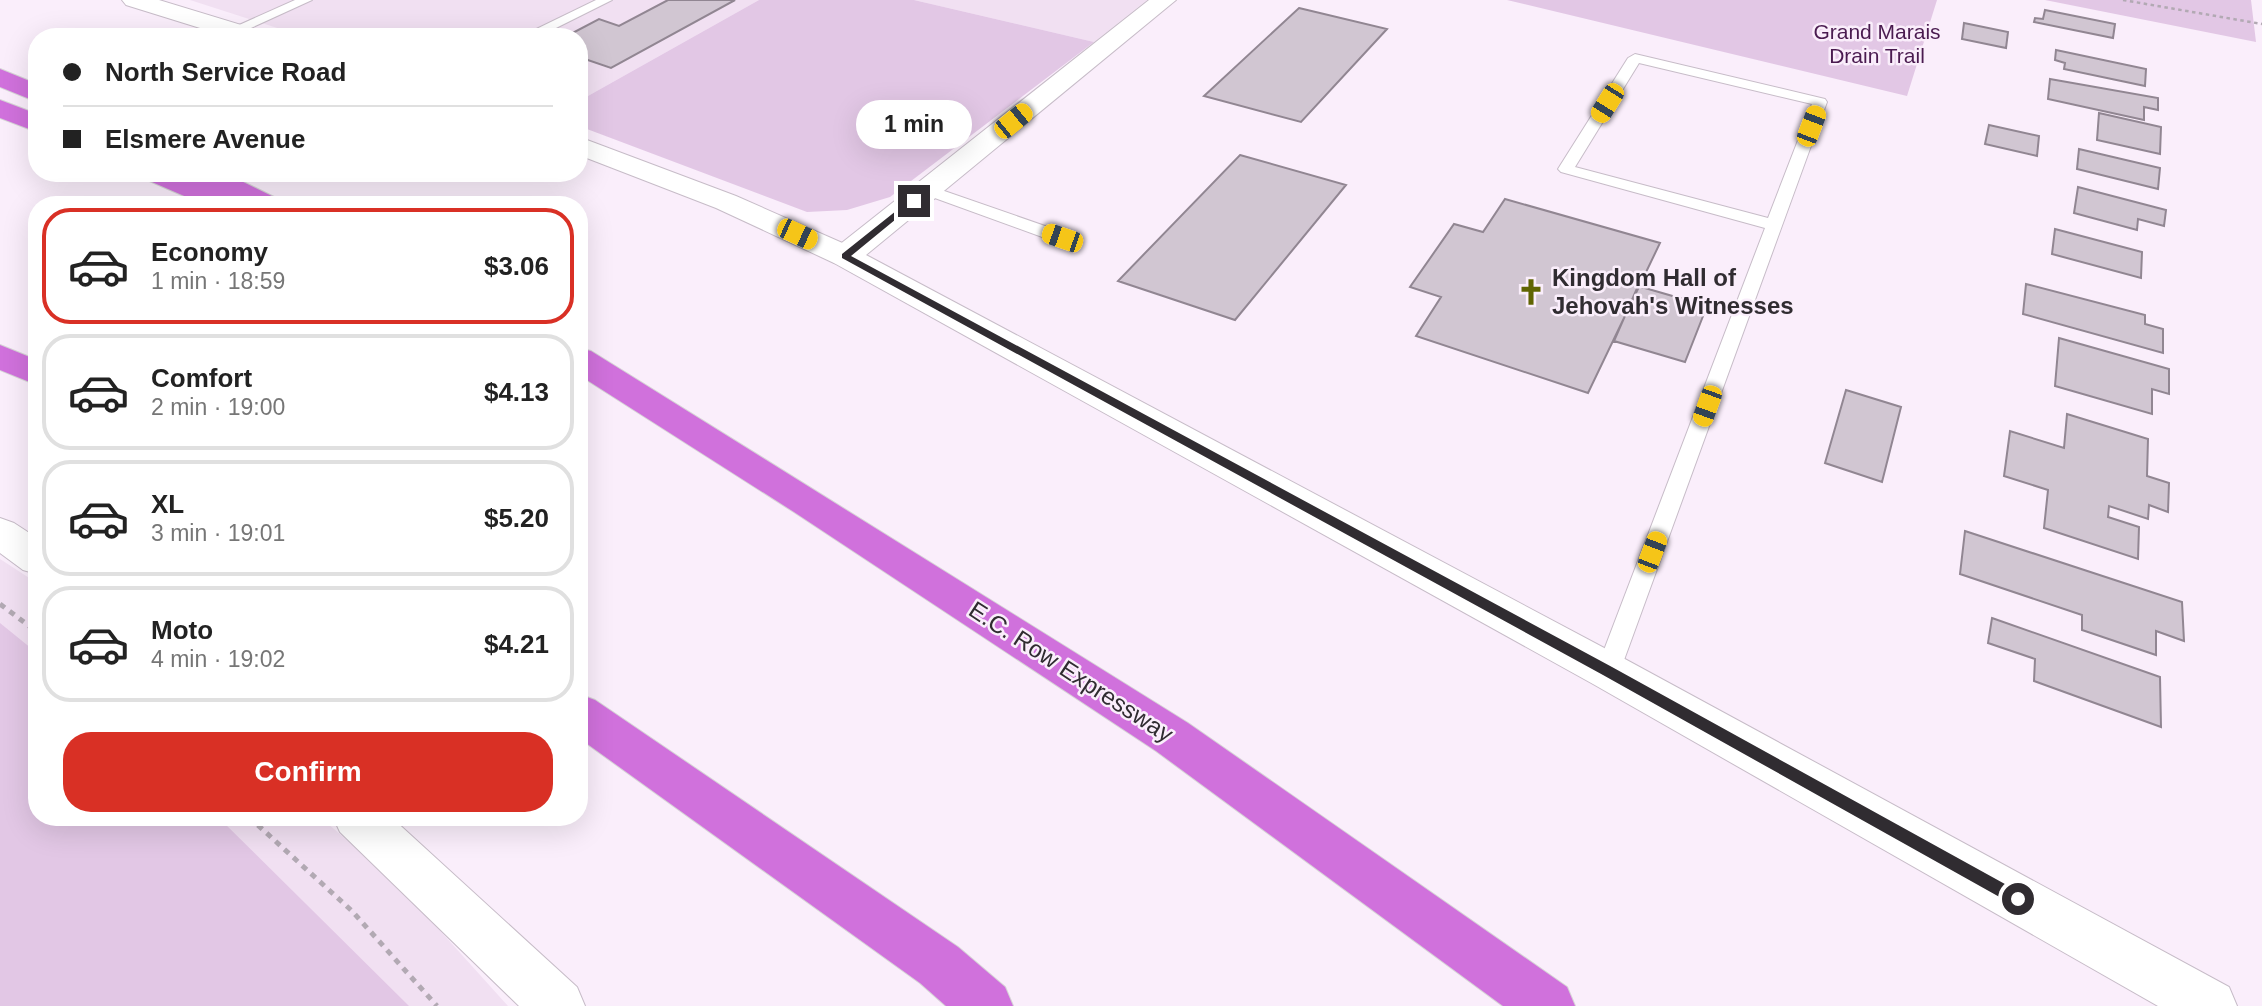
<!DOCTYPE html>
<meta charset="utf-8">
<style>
body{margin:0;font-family:Helvetica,sans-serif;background:#f2f2f2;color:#222;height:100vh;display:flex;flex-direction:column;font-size:26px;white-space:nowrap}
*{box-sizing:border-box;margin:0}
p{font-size:23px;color:#767676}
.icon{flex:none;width:38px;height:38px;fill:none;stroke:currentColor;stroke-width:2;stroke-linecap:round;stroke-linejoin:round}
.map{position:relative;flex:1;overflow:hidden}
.sheet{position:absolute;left:28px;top:196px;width:560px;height:630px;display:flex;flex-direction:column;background:#fff;border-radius:28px;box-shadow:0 7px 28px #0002}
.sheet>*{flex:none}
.banner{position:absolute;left:28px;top:28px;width:560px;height:154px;border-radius:28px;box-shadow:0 7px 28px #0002;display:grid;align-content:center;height:154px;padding:0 35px;background:#fff}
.end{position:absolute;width:32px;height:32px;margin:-16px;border:9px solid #302c31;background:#fff;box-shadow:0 0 0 4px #fff}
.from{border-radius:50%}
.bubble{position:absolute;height:49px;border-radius:24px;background:#fff;box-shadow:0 7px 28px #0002;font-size:23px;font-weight:700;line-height:49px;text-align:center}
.car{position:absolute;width:21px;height:42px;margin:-21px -10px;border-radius:9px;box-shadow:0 0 5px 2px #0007;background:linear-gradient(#f5c518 24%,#345 0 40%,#f5c518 0 76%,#345 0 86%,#f5c518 0)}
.banner b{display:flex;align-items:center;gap:24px;height:66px;font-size:26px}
.banner b+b{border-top:2px solid #e0e0e0}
.banner i{width:18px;height:18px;background:#222}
ul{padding:12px 0 0;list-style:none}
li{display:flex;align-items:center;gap:21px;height:116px;margin:0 14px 10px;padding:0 21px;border:4px solid #e0e0e0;border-radius:28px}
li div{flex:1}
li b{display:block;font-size:26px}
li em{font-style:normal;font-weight:700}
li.current{border-color:#d93025}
li>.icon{width:63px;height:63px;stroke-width:1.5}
.action{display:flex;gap:14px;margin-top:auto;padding:14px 35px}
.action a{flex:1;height:80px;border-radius:28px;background:#d93025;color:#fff;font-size:28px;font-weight:700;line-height:80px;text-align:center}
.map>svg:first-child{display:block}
</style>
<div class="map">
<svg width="2262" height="1006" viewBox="0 0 2262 1006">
<rect width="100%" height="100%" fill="#faeefb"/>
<path fill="#f1e0f2" d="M190,0H759L579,101V37H305Z
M914,0H1147L1094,42Z
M0,559L37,583V817H320L397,883L508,1006H0Z"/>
<path fill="#e2c7e5" d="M759,0H914L1094,42L890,197L847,210L807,212L579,126V101Z
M1507,0H1937L1907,96Z
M2045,0H2251L2256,42Z
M0,623L37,653V817H218L409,1006H0Z"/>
<path fill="#d1c6d2" stroke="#918692" stroke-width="2" d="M668,0H735L611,68L579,57V37H565L599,19L619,26Z
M1299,8L1387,29L1301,122L1204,96Z
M2045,10L2115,24L2113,38L2034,22L2035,18L2043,19Z
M1964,23L2008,32L2006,48L1962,39Z
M2056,50L2146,69L2145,86L2064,69L2065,63L2055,60Z
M2050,79L2158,98V110L2144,107V120L2048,99Z
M2099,113L2161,127L2160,154L2097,140Z
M1989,125L2039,136L2037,156L1985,144Z
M2079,149L2160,168L2158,189L2077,169Z
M1240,155L1346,185L1235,320L1118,281Z
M2078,187L2166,210L2164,226L2138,219L2137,230L2074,213Z
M1505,199L1660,243L1588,393L1416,336L1441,297L1410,287L1454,224L1483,232Z
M2055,229L2142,252L2141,278L2052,254Z
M2026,284L2145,315V324L2163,329V353L2023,314Z
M1638,286L1707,306L1685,362L1614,341Z
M2059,338L2169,369V394L2152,389V414L2055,386Z
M1846,390L1901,407L1882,482L1825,463Z
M2067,414L2148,439L2147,476L2169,483L2168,512L2149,505L2148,519L2109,506L2108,517L2139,527L2138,559L2044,528L2048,490L2004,476L2010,431L2064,448Z
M1965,531L2182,602L2184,641L2156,631V655L2082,630V615L1960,574Z
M1992,618L2160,677L2161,727L2034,681L2035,659L1988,643Z"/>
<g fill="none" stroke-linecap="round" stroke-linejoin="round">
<defs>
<path id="service" d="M295,0H312L240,33L228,30Z
M596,0H612L538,37H520Z
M1635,54L1825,99L1827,102L1620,671L1616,678L1608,681L1600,678L1596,671L1765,228L1561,172L1558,169L1628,58ZM1639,63L1812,104L1768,218L1575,167Z
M927,185L1068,234L1070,238L1068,242H1056L921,193V187Z"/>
<path id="minor" d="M122,0H159L264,32L267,37H229L126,5Z
M579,137L736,196L856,249L861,256L856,263L845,265L834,263L716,208L579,155Z"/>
<path id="tertiary" d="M1149,0H1176L866,255L1623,658L2229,987L2237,1006H2158L1593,684L834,263L829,256L834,249Z
M0,518L14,523L37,538V574L23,570L0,553Z
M333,817H391L577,987L585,1006H519L340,832Z"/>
<path id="motorway" d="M0,69L37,84V102L0,87Z
M0,100L37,114V132L0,118Z
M141,173H180L198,181L196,177L198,173H225L278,199L283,205H205L145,179Z
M0,345L37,360V385L0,370Z
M579,348L591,351L1188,723L1567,987L1575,1006H1503L1156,751L794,512L579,375Z
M579,694L595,700L958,947L1005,987L1013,1006H946L920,983L579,738Z"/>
</defs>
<use href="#service" stroke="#c7bcc8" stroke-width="2"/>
<use href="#minor" stroke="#c7bcc8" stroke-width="2"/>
<use href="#tertiary" stroke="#c7bcc8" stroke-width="2"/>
<use href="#motorway" stroke="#d6d5d6" stroke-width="2"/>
<path stroke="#b2a9b3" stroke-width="2.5" stroke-dasharray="3.5 3.5" stroke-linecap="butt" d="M2123,0L2262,24"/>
<path stroke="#b2a9b3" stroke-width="5" stroke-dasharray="6 6" stroke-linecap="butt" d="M0,604L37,632
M249,817L352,911L437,1006"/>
<use href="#service" fill="#fff" fill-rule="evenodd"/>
<use href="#minor" fill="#fff" fill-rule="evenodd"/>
<use href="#tertiary" fill="#fff" fill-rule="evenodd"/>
<use href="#motorway" fill="#d071dc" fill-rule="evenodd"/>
</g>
<path fill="#302c31" d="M911,199L918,201L851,256L1612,667L2023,894V904H2012L1603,675L842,258V254Z"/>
<defs>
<symbol id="church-bare" viewBox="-9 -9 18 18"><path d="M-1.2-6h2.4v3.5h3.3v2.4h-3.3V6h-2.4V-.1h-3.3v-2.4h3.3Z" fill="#606502" stroke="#faeefb" stroke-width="2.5" paint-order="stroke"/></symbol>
</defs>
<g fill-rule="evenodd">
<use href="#church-bare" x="1512" y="273" width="38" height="38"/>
</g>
<g text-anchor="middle" stroke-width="5" stroke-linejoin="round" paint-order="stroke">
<g font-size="21" fill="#4a1b50" stroke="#faeefb">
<text x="1877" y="39">Grand Marais<tspan x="1877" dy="24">Drain Trail</tspan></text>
</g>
<g font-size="24" font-weight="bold" fill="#302c31" stroke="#faeefb" text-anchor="start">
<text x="1552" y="286">Kingdom Hall of<tspan x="1552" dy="28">Jehovah's Witnesses</tspan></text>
</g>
<g font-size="24" fill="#302c31" stroke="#faeefb">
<text transform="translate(1071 672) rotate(33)" y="8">E.C. Row Expressway</text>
</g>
</g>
</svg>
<i class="end from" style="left:2018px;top:899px"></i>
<i class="end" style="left:914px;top:201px"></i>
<div class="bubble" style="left:856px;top:100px;width:116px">1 min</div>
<i class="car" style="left:1607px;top:103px;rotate:212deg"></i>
<i class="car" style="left:1013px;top:121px;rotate:51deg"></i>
<i class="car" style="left:1811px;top:126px;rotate:21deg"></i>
<i class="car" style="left:797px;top:234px;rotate:115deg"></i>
<i class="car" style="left:1062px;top:238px;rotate:289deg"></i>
<i class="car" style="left:1707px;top:406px;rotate:200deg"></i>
<i class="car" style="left:1652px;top:552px;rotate:21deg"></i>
<div class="banner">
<b><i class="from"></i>North Service Road</b>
<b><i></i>Elsmere Avenue</b>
</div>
<section class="sheet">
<ul>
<li class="current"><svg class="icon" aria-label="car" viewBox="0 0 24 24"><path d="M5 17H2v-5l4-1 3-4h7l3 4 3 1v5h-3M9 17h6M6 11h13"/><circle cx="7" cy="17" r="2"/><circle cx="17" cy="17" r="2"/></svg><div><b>Economy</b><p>1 min · 18:59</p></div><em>$3.06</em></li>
<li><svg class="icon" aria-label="car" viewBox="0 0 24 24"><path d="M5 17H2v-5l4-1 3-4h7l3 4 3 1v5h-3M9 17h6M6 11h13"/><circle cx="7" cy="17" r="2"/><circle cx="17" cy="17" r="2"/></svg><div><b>Comfort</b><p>2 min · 19:00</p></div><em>$4.13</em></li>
<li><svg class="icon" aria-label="car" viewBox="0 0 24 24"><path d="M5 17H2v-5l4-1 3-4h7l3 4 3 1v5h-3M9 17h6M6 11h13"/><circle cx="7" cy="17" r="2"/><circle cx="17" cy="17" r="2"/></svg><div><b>XL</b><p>3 min · 19:01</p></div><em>$5.20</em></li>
<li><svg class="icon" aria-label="car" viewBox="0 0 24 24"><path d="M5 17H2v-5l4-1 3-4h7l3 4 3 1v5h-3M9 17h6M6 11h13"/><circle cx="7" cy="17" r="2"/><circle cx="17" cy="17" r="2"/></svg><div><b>Moto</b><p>4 min · 19:02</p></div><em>$4.21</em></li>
</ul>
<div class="action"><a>Confirm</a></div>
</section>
</div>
